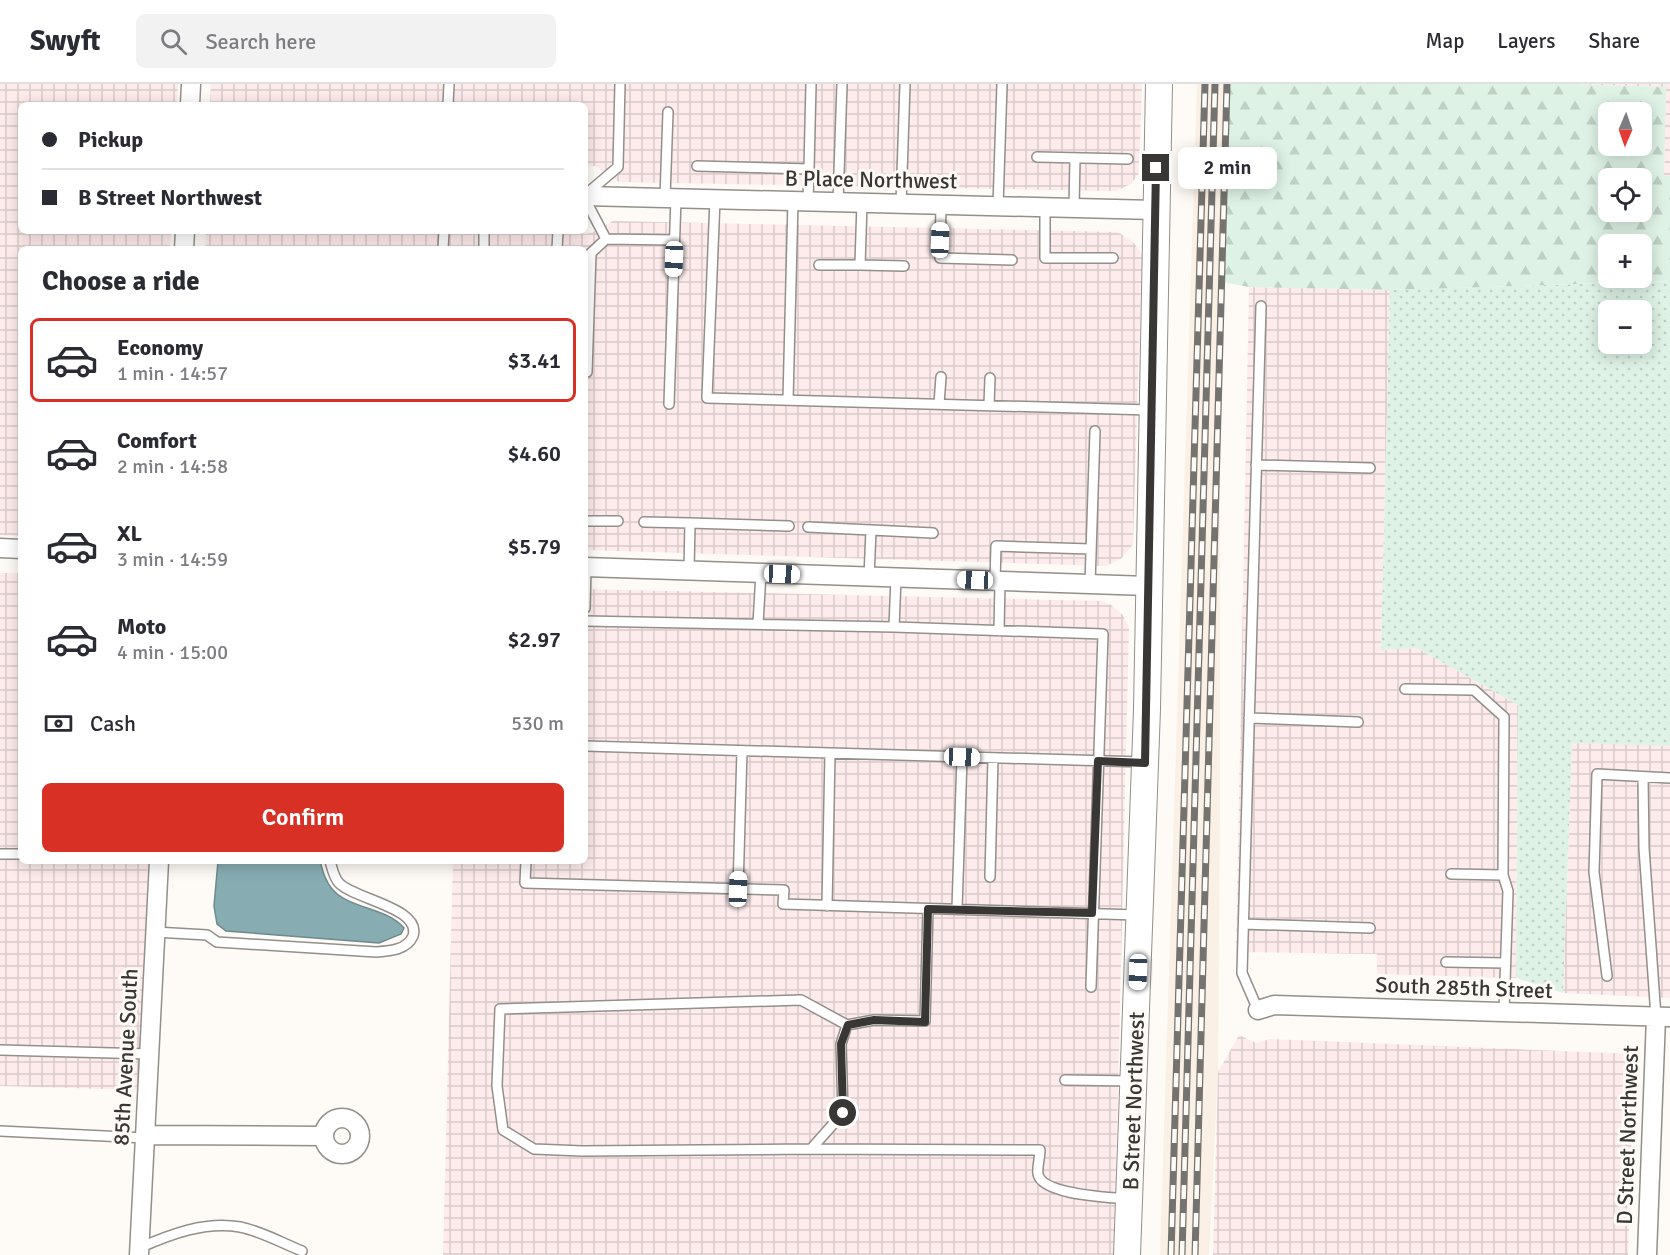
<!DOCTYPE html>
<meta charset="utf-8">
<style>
body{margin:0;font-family:Signika,sans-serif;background:#f2f2f3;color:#2b2b33;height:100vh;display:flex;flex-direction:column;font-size:22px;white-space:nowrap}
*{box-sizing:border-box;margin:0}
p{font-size:20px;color:#7c7c81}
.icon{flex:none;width:33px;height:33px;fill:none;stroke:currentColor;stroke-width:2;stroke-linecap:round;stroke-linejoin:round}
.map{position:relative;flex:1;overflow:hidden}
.panel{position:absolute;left:18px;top:162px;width:570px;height:618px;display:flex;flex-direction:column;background:#fff;border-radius:9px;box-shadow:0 3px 15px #0003}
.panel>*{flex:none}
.banner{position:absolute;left:18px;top:18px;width:570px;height:132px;border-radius:9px;box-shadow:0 3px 15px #0003;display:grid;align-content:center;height:132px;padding:0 24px;background:#fff}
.needle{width:39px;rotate:182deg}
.buttons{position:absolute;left:1598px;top:18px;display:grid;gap:12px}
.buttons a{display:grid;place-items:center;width:54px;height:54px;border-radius:9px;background:#fff;box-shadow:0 3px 15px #0003;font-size:30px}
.end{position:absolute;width:27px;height:27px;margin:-14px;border:8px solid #383735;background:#fff;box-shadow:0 0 0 3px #fff}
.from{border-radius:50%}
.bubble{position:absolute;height:42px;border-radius:9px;background:#fff;box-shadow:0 3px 15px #0003;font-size:20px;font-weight:600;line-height:42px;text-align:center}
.car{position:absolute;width:18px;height:36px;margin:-18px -9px;border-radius:8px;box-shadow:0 0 4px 2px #0007;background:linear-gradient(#fff 24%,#345 0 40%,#fff 0 76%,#345 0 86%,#fff 0)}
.banner b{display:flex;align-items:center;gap:21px;height:57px;font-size:22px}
.banner b+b{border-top:2px solid #e1e1e2}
.banner i{width:15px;height:15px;background:#2b2b33}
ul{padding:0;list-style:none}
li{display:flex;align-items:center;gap:18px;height:84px;margin:0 12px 9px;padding:0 12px;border:3px solid transparent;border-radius:9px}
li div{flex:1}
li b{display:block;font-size:22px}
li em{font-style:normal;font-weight:600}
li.active{border-color:#d93025}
li>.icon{width:54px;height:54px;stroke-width:1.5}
h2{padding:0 24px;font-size:27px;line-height:72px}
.pay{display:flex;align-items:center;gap:15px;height:66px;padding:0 24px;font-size:22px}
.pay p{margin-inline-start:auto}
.action{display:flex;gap:12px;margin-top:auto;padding:12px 24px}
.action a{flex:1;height:69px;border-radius:9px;background:#d93025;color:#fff;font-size:24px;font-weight:600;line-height:69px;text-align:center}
header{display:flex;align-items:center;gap:36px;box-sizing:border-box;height:84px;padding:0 30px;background:#fff;border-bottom:2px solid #e1e1e2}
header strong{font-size:28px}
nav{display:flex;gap:33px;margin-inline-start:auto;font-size:21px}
.search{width:420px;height:54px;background:#f2f2f3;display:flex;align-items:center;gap:15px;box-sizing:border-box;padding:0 21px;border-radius:9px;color:#7c7c81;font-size:22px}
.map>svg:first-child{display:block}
</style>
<header>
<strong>Swyft</strong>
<div class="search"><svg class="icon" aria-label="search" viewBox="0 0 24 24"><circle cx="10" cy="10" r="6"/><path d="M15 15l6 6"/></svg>Search here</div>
<nav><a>Map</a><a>Layers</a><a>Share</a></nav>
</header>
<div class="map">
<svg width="1670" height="1171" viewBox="0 0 1670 1171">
<defs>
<pattern id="industrial-grid" width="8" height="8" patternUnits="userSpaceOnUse" patternTransform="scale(1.5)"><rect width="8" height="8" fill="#fdeceb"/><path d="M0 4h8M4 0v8" fill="none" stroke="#dacbca"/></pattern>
<pattern id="grass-dots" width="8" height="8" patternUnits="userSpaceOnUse" patternTransform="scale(1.5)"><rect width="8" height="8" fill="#def2e5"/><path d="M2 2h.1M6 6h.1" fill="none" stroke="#bfd0c5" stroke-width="1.8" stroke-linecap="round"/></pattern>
<pattern id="forest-firs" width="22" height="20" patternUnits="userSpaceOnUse" patternTransform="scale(1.5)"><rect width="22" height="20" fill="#def2e5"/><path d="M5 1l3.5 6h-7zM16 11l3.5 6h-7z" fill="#bfd0c5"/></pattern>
</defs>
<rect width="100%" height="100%" fill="#fefaf5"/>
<path fill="#fbf0e5" d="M1197,0H1230L1220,286V718L1218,988L1209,1171H1160Z"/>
<path fill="url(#industrial-grid)" d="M0,0H178L177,21H21V147H171L170,165H21V452L0,451Z
M211,0H1142L1139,89L1131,100L1116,107L619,98L596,82H585V21H210Z
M1563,0H1670V92H1664L1666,3Z
M613,137L1118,148L1133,158L1142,170L1133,460L1122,474L1106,482L585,466V165H205L206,147H571L585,150L593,148Z
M1249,203L1390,206L1381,566L1417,564L1518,621L1516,894L1377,890V870L1236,868Z
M0,489H21V777H148L139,1006L0,1002Z
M585,505L1101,517L1111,521L1122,530L1129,543L1114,1171H443L453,777H585Z
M1572,658L1670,662V914L1563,909Z
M1239,951L1256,959L1270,955L1634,970L1628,1171H1213L1218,988Z"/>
<path fill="url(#grass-dots)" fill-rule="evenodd" d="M1670,197V662L1572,659L1563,909L1516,894L1518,621L1417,564L1381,566L1390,206ZM1608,226H1641V260H1608Z"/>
<path fill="url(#forest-firs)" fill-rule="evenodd" d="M1230,0H1563L1666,3L1664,92H1670V197L1390,206L1249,203L1223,198ZM1608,28H1641V62H1608ZM1608,94H1641V128H1608ZM1608,160H1641V194H1608Z"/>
<path fill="#87adb2" stroke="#6f8a8c" stroke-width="1.5" d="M218,777H320C322,783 323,790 326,795C339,827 384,820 404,844L401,850L379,859L226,847L217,840L214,822Z"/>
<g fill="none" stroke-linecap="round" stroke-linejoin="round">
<defs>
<path id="lane" d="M448,21L449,0
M1037,73L1128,75
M697,82L809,85L808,117
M809,85L811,0
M585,111L618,83L620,0
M665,114L668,28
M585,115L606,155L674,156
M715,115L707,314L1151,326
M838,118L842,0
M862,119L860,181L904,182
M901,120L905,0
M941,121L940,174L1012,176
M998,122L1002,0
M1045,123V174H1113
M1074,124L1075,74
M443,165L444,147
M484,165V147
M557,165L558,147
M819,181H860
M587,288L591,169L606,155
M788,316L793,117
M669,320L676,114
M939,320L941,293
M989,321L990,294
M1256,381L1370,384
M585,437H618
M644,438L690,439
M808,443L871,446
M689,486L690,439L789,442
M869,493L871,446L933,449
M995,497L996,462L1091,465
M1090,500L1095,347
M585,524L586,483
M585,537L894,543L1103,550L1091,903
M758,540L761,489
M894,543L896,494
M999,547L1000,497
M1405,605L1474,606L1504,633L1503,791L1508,807L1504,928
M1249,634L1358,638
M585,662L1143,678
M1643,693L1644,764L1656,933
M0,770H21
M526,777L525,799L784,806L783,820L1137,831
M1451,790L1503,791
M990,793L993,674
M738,805L742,667
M827,822L830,669
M957,825L962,673
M1244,840L1370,844
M155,848L207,851L217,858L376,868C390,867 407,866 413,852C422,824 354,815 339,799C334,794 332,784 330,777
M1446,878L1505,879
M1607,892L1594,788L1597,690L1670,694
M1258,926L1242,889L1261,222
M847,941L801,916L500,925L497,1002L503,1046L534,1065L582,1067L811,1065L843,1029L841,960L847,941L874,936L925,937L928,825
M0,966L150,970
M1065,996L1132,997
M0,1047L146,1054
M811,1065L1040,1066C1040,1073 1037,1083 1038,1090C1042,1111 1109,1113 1127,1115
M139,1164C171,1150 205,1137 240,1143C261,1147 282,1159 302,1167"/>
<path id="street" d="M190,21L191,0
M585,112L1155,126
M184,165L185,147
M0,464L21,465
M585,483L1148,502
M1258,926L1274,921L1670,933
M324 1052a18 18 0 1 1 36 0a18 18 0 1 1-36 0Z
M146,1051L324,1052
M139,1171L159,777
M1647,1171L1656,933"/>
<path id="secondary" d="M1127,1171L1147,625L1159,0"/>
</defs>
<use href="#lane" stroke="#938f8a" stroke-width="12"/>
<use href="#street" stroke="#938f8a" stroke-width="21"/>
<use href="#secondary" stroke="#938f8a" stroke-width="28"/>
<use href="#lane" stroke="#fff" stroke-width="9"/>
<use href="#street" stroke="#fff" stroke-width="18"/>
<use href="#secondary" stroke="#fff" stroke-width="26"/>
<defs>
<path id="rail" d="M1171,1171L1205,0
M1182,1171L1215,0
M1195,1171L1227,0"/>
</defs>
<use href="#rail" stroke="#747370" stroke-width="7"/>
<use href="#rail" stroke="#fefaf5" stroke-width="4.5" stroke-dasharray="14" stroke-linecap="butt"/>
</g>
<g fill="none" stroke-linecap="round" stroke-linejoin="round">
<path stroke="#383735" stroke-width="8" d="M843,1029L841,960L848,941L874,936L925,938L928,825L1092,829L1098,677L1145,679L1156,84"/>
</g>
<g text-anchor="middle" stroke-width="6" stroke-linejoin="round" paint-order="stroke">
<g font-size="22" fill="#383735" stroke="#fefaf5">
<text transform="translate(871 95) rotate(1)" y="8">B Place Northwest</text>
<text transform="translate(1464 903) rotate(2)" y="8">South 285th Street</text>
<text transform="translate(125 973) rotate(-87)" y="8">85th Avenue South</text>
<text transform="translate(1133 1017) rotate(-88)" y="8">B Street Northwest</text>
<text transform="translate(1627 1051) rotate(-88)" y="8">D Street Northwest</text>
</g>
</g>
</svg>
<div class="buttons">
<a><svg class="needle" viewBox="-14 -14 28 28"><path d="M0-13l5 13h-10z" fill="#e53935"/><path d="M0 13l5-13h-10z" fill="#7c7c81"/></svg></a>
<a><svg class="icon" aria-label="locate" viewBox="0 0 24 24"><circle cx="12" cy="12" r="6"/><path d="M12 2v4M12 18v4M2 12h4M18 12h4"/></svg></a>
<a>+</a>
<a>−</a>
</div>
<i class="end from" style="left:843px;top:1029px"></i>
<i class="end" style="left:1156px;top:84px"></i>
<div class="bubble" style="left:1178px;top:63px;width:99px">2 min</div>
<i class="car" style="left:940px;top:156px;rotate:2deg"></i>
<i class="car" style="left:674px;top:175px;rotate:182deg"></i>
<i class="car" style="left:782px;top:490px;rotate:92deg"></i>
<i class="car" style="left:975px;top:496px;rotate:272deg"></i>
<i class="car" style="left:962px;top:673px;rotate:92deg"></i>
<i class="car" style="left:738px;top:805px;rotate:2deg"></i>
<i class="car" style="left:1138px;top:888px;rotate:182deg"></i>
<div class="banner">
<b><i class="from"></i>Pickup</b>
<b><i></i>B Street Northwest</b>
</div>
<section class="panel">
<h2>Choose a ride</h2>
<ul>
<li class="active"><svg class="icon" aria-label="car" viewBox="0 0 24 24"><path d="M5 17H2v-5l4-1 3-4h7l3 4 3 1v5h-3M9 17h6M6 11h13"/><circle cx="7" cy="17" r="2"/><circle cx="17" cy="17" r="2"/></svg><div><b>Economy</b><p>1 min · 14:57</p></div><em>$3.41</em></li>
<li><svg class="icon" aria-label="car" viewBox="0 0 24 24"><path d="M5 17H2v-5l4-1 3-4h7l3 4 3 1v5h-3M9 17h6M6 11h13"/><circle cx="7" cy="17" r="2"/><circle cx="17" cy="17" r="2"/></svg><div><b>Comfort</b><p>2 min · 14:58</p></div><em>$4.60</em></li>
<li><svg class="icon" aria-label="car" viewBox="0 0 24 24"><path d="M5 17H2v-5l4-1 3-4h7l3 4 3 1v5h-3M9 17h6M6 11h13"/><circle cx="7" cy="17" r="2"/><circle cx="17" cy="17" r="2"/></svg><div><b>XL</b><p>3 min · 14:59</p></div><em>$5.79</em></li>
<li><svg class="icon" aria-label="car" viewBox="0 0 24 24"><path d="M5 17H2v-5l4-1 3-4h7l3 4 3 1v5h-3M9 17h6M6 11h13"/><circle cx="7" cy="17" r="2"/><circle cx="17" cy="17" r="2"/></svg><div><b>Moto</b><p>4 min · 15:00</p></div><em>$2.97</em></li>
</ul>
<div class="pay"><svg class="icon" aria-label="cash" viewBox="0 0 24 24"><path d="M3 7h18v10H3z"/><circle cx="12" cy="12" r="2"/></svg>Cash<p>530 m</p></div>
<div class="action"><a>Confirm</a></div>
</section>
</div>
